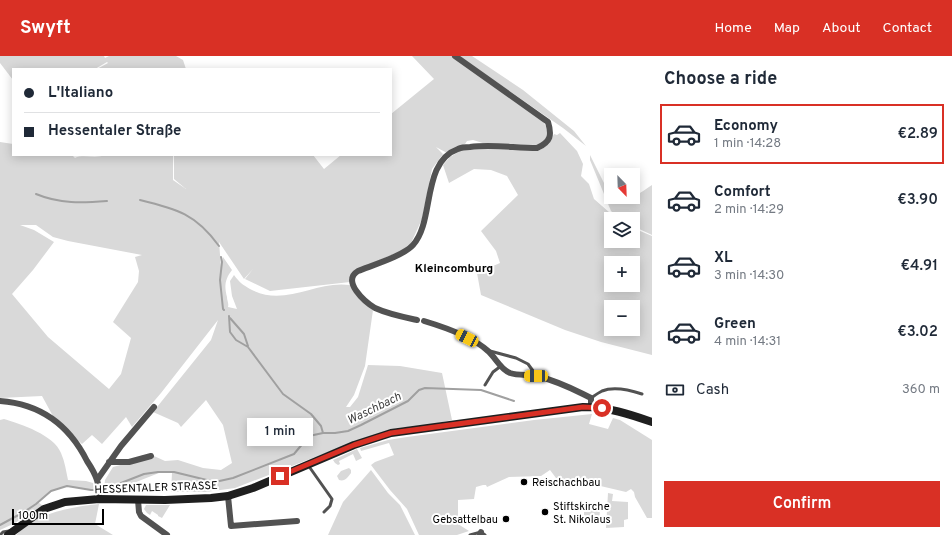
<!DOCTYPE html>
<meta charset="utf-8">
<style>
body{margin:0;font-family:Overpass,sans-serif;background:#f6f6f7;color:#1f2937;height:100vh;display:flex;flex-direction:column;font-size:15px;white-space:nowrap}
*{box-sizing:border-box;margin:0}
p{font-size:13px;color:#747a83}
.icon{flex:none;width:22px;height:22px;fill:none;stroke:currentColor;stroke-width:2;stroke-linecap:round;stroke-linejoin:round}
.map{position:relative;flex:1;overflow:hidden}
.panel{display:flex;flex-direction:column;background:#fff;width:300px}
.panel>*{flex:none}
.top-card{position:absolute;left:12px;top:12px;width:380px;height:88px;border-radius:0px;box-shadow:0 2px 10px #0003;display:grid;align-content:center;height:88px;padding:0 12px;background:#fff}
.needle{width:26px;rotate:157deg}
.fabs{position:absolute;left:604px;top:112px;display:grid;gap:8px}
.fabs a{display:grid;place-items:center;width:36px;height:36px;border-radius:0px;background:#fff;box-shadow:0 2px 10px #0003;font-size:20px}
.scale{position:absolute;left:12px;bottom:10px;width:92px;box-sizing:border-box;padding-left:4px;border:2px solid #000;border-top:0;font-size:11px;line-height:14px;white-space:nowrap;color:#000;-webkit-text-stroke:3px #fff;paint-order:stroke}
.end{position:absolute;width:18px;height:18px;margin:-9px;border:5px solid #d93025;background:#fff;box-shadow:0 0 0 2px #fff}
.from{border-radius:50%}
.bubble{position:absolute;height:28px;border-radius:0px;background:#fff;box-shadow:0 2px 10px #0003;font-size:13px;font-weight:600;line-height:28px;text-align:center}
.car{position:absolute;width:12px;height:24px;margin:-12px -6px;border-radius:5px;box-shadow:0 0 3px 1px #0007;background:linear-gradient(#f5c518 24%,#345 0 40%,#f5c518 0 76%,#345 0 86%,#f5c518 0)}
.top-card b{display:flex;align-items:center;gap:14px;height:38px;font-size:15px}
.top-card b+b{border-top:1px solid #e0e1e3}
.top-card i{width:10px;height:10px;background:#1f2937}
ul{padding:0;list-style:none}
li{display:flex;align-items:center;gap:12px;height:60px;margin:0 8px 6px;padding:0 4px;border:2px solid transparent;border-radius:0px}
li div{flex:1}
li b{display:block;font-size:15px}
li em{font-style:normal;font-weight:600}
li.selected{border-color:#d93025}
li>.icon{width:36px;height:36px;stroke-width:1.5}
h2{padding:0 12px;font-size:18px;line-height:48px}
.pay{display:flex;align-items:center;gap:10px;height:44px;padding:0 12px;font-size:15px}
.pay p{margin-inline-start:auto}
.action{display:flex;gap:8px;margin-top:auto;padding:8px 12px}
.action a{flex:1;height:46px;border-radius:0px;background:#d93025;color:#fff;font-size:16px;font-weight:600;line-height:46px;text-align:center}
header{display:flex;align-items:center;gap:24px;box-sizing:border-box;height:56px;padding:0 20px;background:#d93025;color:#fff}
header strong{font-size:19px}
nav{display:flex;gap:22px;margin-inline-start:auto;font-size:14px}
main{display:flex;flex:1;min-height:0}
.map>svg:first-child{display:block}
</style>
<header>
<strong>Swyft</strong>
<nav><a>Home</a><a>Map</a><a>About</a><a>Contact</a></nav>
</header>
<main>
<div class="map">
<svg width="652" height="479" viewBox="0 0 652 479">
<rect width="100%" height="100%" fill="#fff"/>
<path fill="#d9d9d9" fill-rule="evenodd" d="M0,0H104L105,2L109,0H176L183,4L186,13H97L108,7L107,6L95,13H13V24L0,7Z
M412,0H452L542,64L548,74L547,82L538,89L486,88L473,84L467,85L465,88L447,97L436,91L443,98L432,113L422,163L411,187L401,195L356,214L350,226L270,235L245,223L253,213L244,223L219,186L221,211L223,201L232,214C225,223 224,230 227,241C227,245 229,247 228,251L237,253L232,240L230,225L234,219C239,226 243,229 250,233C285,252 315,224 350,229L356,239L373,254L365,310L354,339L346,351H350L358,341L368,309L400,310L442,317L452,364L428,369L397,372L328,396L235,432L206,436H171L172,417H159L126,430L104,433L105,424L113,411L154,400L165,405L178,404L203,412L221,414L232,407L223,369L206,344L181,371L178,367L153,356L211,284L218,264L161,337L132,371L126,361L102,388L92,379L82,388L54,362L42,340L0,342V86L13,88V99H72L75,102C83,98 95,103 106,99H173V124L186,133L174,123V99H313L324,113L341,99H391V58L434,23ZM20,169H36L53,181L68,185L142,199L135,201L139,215L138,226L113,266L131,282L121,318L109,333L48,281L12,238L33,214L54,186L34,174Z
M459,0H472L523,34L574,75L586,90L563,72Z
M560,77L577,95L583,108L581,120L589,128L594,143L617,163H611V185H633V172L652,180V299L601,286L565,274L481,239L477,217L500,207L496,195L481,175L518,139L507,120L491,114L474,113L449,127L443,109L450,101L462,94L478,93L540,94L549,88L554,78L557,79ZM611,207H633V229H611ZM611,251H633V273H611Z
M590,99L607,133L611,138V141C629,146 637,139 652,129V179L633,170V163H620L611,155L590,104Z
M592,358L589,368L608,373L613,362L620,364L652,384V462H647L635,441L634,436L631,433L626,436L592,428L556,422L550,414L541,420L509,421L487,431L486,429H483L476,431L474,443L458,444V468L469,475L457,479H419L407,453L390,434L371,409L375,406L394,399L389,387L361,395L360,392L388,384L407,381L534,364Z
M4,363C21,368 54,379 61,397C65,406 66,415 68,424L86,425L93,427L95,435L66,430L52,435L38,446L43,450L13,468L0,474V364Z
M357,393L362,402L356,405L353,398L339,405L340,408L338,409L335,407L333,404Z
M349,412L351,414V417C348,421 345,426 339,424L337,420L341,415Z
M371,414L388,437L400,449L415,479H328L343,446Z
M608,437L613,438L612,445L628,446V463L624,464V471L606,472Z
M99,448L95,468L113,479H16C37,457 70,451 99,448Z
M146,449H170L162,462L158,460V459L152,455L150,459L147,457L144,453Z
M584,453H600L599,467L584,466Z"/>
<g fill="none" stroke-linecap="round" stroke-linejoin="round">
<path stroke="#a0a0a0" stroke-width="2" d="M36,138C60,148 82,147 107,145
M140,144C177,153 196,158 219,190
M221,201L222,206L220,224L223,253L224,254
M229,260L230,276L236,284L248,291L283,338L311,358L321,370L323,377
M230,262L244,278L248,290
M0,469L24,456L36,448L51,435L67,430L91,434H106L113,432L121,427L144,418L158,416H174L215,426L233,422L294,398L309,380L323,377H335L348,375L361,369L408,345L419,334L425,332L481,334L514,345"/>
<path stroke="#525252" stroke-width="3" d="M490,295L516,302L528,308L536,319
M485,329L493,316L501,310
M591,342C594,340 598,337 602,335C614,330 630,334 642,338
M308,409L332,443L330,450L324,456
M0,479L3,476L9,475
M470,479L481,476L485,479"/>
<path stroke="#525252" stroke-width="6" d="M417,264C403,261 388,258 375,252C365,246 341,225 358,215C373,209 403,200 413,189C435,165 421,106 458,93C462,91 466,91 470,91C492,88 515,92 537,92C551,86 552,79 548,66L455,0
M424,265C444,271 473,281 488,295C496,302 500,313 510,317C519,320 529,318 537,320C553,324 569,331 583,338L591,342V351
M0,345C41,348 69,369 87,405C91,411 95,418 97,424C99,430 99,437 99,443
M109,406H129L151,400
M97,424L121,390L154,351
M228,440L231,470L297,465
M138,444L139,456L141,460L167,479
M480,479L481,476"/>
<path stroke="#1f1f1f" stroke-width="8" d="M8,479L44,453L65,446L99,443L165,444L211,442L228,440L253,432L354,389L391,377L583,351C608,351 629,358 652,366"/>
</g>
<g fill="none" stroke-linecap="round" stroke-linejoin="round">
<path stroke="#d93025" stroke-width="5" d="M280,420L354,389L391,377L583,351L602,352"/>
</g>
<g fill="#000" stroke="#fff" stroke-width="1.5">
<circle cx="524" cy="426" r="4"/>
<circle cx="545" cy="456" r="4"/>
<circle cx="506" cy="463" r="4"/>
</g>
<g text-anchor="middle" stroke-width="4" stroke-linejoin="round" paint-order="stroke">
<g font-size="11" fill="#000" stroke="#fff" text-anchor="start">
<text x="532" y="430">Reischachbau</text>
<text x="553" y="454">Stiftskirche<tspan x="553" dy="13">St. Nikolaus</tspan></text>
<text x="498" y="467" text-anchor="end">Gebsattelbau</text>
</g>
<g font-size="11" fill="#000" stroke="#fff">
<text transform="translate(156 431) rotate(-2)" y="4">HESSENTALER STRASSE</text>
</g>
<g font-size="12" font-weight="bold" fill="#000" stroke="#fff">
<text x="454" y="216">Kleincomburg</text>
</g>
<g font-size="12" font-style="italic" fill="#414141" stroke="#fff">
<text transform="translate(374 352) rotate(-26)" y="4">Waschbach</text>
</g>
</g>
</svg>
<div class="fabs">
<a><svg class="needle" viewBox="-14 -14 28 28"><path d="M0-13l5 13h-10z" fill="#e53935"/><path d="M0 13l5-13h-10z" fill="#747a83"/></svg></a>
<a><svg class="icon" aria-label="layers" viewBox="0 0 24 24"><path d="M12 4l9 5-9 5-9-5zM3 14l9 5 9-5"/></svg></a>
<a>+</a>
<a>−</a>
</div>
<div class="scale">100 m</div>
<i class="end from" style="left:602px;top:352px"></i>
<i class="end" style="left:280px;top:420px"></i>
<div class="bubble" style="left:247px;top:362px;width:66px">1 min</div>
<i class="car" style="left:467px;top:282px;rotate:297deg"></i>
<i class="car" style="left:536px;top:320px;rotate:270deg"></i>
<div class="top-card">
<b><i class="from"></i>L'Italiano</b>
<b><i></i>Hessentaler Straße</b>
</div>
</div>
<section class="panel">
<h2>Choose a ride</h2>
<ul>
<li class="selected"><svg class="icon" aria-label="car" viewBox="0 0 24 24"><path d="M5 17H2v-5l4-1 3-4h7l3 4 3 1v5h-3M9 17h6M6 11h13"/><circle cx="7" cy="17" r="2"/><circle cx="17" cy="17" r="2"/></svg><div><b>Economy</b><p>1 min · 14:28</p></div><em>€2.89</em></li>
<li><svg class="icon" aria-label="car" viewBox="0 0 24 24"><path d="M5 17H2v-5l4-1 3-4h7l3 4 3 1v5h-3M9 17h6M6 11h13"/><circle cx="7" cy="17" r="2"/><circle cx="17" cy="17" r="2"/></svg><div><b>Comfort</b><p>2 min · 14:29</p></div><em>€3.90</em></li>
<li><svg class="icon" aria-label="car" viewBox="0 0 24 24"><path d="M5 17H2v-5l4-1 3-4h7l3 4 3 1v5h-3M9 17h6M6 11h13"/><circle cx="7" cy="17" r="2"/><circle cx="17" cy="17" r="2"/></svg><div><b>XL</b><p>3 min · 14:30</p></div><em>€4.91</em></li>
<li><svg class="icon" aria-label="car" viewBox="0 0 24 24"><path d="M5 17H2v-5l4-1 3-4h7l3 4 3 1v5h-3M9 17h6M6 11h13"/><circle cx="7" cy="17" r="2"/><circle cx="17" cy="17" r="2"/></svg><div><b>Green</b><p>4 min · 14:31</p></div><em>€3.02</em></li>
</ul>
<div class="pay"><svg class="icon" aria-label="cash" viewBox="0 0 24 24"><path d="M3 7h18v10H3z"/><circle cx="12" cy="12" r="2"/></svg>Cash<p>360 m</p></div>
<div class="action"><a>Confirm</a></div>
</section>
</main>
